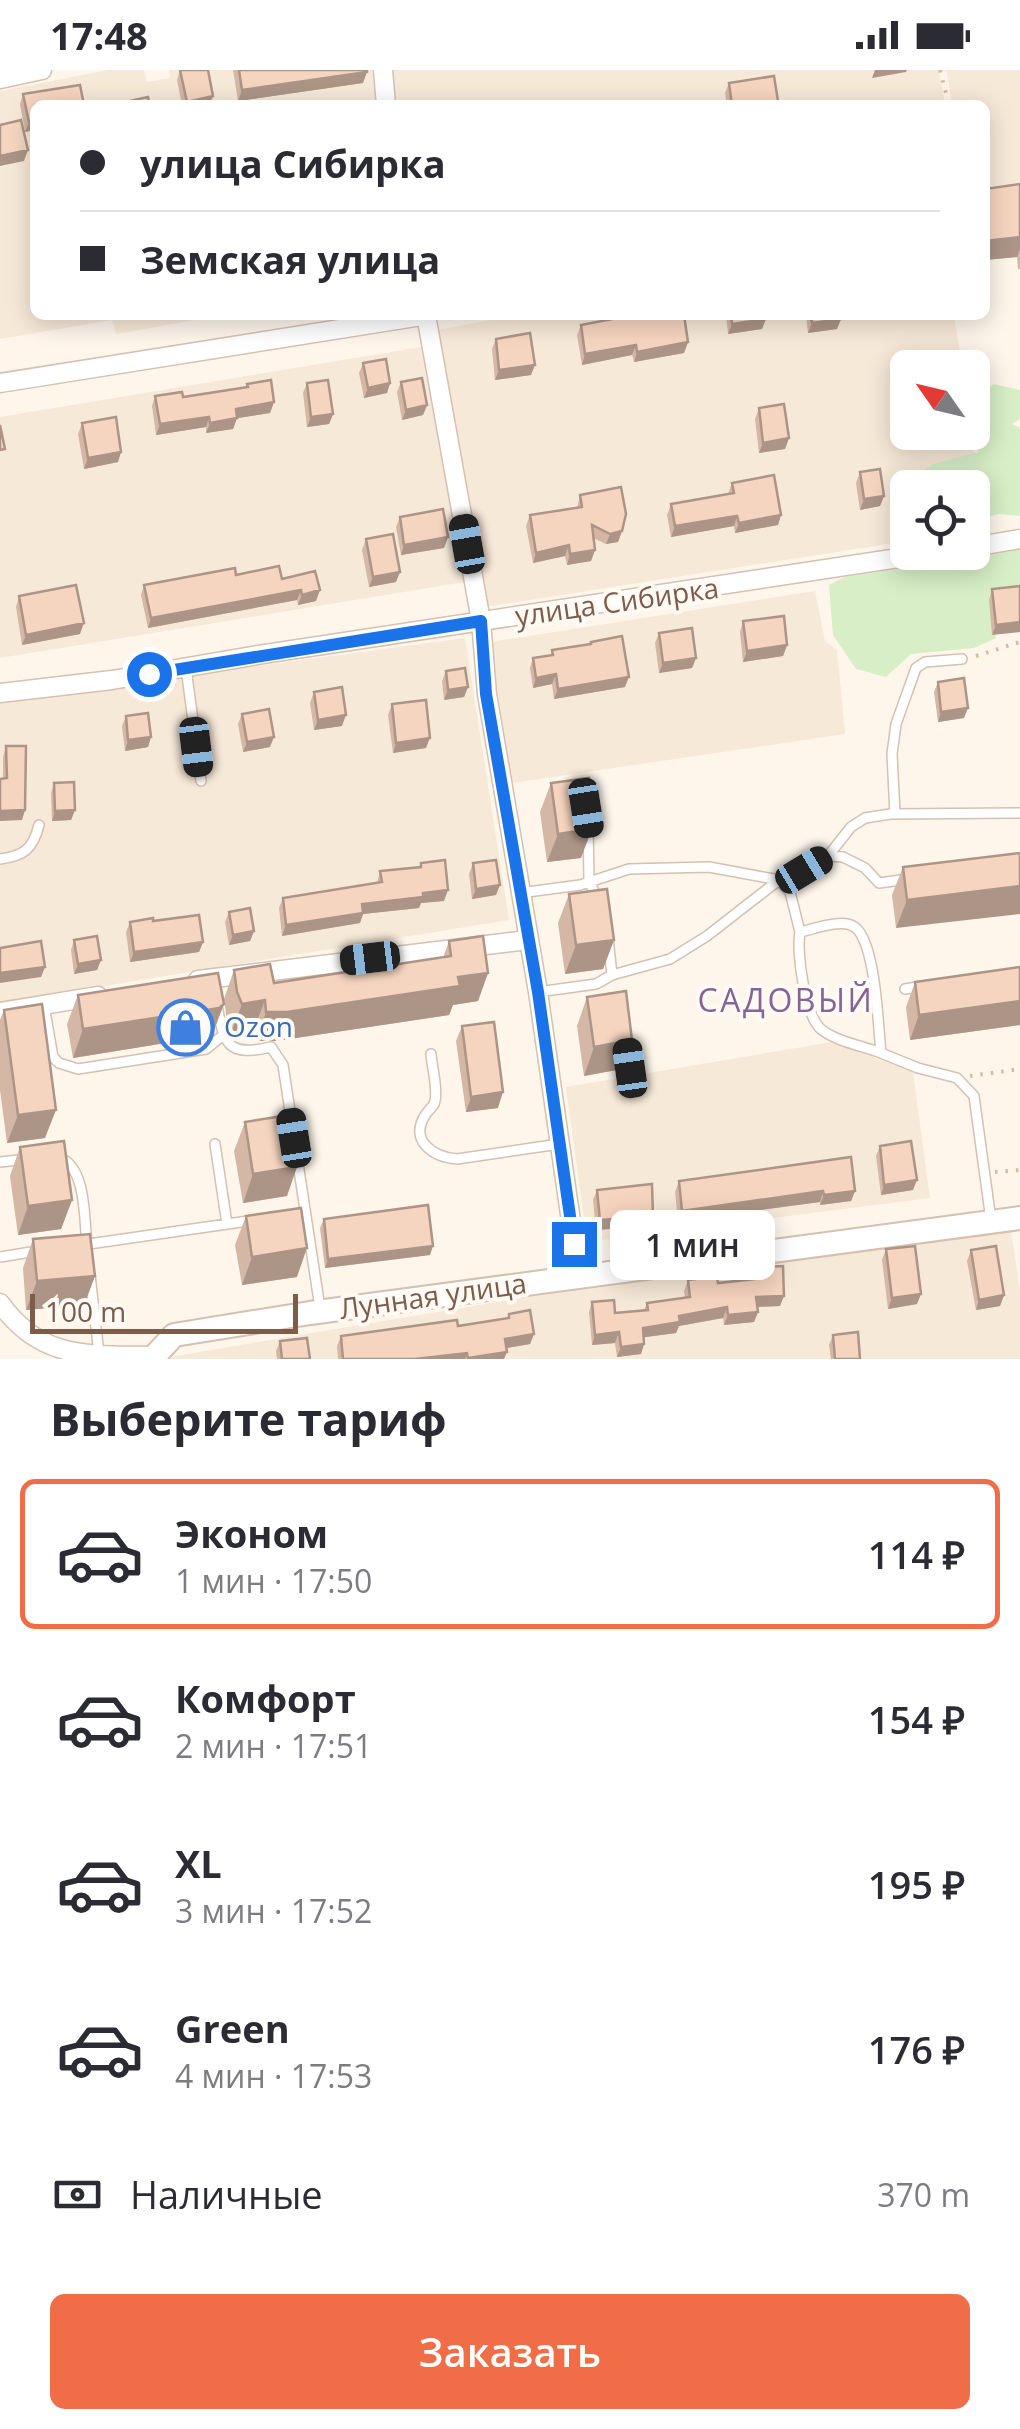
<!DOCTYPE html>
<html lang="ru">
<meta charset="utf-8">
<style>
body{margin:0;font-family:"Open Sans",sans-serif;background:#f2f2f3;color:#2b2b33;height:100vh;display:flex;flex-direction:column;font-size:38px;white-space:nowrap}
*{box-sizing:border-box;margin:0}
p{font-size:32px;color:#7c7c81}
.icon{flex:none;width:55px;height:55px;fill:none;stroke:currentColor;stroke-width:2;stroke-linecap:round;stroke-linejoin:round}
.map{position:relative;height:1289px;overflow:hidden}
.details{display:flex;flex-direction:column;background:#fff;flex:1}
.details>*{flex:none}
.guide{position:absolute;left:30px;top:30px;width:960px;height:220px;border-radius:15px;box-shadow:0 5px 25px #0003;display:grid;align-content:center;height:220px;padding:0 50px;background:#fff}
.needle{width:65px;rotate:304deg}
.buttons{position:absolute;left:890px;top:280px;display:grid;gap:20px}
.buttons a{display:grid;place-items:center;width:100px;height:100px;border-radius:15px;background:#fff;box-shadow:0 5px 25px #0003;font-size:50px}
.scale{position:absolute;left:30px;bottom:25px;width:268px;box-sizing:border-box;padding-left:10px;border:5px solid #7d5c4a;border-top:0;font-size:28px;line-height:35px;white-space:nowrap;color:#7d5c4a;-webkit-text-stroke:8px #fffaf3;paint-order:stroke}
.end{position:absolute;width:45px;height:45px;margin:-22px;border:12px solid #1a73e8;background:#fff;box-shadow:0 0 0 5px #fff}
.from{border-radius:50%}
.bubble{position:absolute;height:70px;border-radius:15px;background:#fff;box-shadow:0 5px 25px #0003;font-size:32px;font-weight:600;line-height:70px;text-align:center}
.car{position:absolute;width:30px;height:60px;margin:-30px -15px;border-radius:12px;box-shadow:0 0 8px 2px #0007;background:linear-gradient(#222 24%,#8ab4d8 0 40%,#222 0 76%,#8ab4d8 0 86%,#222 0)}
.guide b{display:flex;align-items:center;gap:35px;height:95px;font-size:38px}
.guide b+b{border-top:2px solid #e1e1e2}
.guide i{width:25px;height:25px;background:#2b2b33}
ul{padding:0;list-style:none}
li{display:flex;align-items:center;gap:30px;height:150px;margin:0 20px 15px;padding:0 30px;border:5px solid transparent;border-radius:15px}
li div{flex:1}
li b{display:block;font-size:38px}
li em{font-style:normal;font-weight:600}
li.on{border-color:#f06d47}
li>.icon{width:90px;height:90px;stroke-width:1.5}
h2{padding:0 50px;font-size:45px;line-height:120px}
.pay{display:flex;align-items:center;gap:25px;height:110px;padding:0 50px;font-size:38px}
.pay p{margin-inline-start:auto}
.button{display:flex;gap:20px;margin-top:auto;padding:20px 50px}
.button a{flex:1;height:115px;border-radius:15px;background:#f06d47;color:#fff;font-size:40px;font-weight:600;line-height:115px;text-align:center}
.status{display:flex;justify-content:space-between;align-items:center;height:70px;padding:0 50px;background:#fff;direction:ltr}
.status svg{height:28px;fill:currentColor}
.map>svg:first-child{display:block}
</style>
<div class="status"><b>17:48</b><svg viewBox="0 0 49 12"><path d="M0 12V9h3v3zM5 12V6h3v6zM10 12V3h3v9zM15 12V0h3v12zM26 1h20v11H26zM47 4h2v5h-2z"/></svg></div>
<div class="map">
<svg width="1020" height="1289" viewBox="0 0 1020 1289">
<rect width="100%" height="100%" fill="#fef6eb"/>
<path fill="#f7e9d8" d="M108,0H144L147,12L170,8L169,0H372L377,35H35V245H223L116,264L112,250L0,269V21Z
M386,0H939L945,35H390Z
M942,0H1020V113L985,118V35H952L947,2Z
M518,245H954L962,297L908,298V362L971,363L986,459L973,461L972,418H908L907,471L485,537L432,261Z
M421,277L465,512L0,588V347Z
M815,521L825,571L837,580L845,664L512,713L490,572Z
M465,568L509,850L0,933V631Z
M832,972L913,1002L930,1128L587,1172L566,1017Z
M1011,1161L1020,1221V1289H158L597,1215Z"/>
<path fill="#d7eec7" d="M994,314L1020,320V349L1012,354L1020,358V446L999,444L973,450L972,418L926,417L914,406L933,394L979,382L965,367L953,363L972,362L973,328Z
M1020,479V520L993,547L996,568L974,578L911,584L886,607L856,599L833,565L829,515L845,507Z"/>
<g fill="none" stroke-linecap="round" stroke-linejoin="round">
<defs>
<path id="service" d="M186,598L201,711
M895,744L892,684L896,654L916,598L925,592L962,589
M588,753L589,811L598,830
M828,786L851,757L865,748L890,744L1020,743
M0,789C24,786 33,779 39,755
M520,823L580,815L629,799L709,797L779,810L790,822L800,862
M608,868L612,905
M905,919L923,916
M538,922L596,914L612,905L670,889L707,866L779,810L828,786L843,787L865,798L879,813L908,809
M44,935L53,987L59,993L78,999L206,979L222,966
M217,935C224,975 228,987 271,977L283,995L320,1238
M626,972L630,998
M881,983C863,976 838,972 822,960C805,947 796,882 800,862C814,859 840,849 853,856C876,868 878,957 881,983L918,998L957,1008L974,1026L991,1150
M431,984C432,998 438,1018 435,1031C434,1037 429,1039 426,1044C408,1070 433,1087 457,1089L559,1074
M215,1074L227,1154
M57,1087C87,1094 84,1150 87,1175
M0,1092L27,1089
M82,1175L255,1150
M0,1187L37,1181
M90,1205L99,1284"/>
<path id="minor" d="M383,0L386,35
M0,9L42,0
M426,245L481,551L487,624L538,922L579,1207
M0,313L428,245
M972,477L1020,469
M0,623L112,610L264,584L938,482
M198,910L528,870
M0,942L98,926
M0,1233C40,1289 85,1285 153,1286"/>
<path id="tertiary" d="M152,1289L174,1265L310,1243L1020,1148"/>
</defs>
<use href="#service" stroke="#d5c0b1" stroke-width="12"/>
<use href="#minor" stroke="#d5c0b1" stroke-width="21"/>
<use href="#tertiary" stroke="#d5c0b1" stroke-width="26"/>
<path stroke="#dcb8a2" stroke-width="4" stroke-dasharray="2.5 8" stroke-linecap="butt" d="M940,0L949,35
M976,586L1020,572
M970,1006L1020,999
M995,1102L1020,1100"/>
<use href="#service" stroke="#fff" stroke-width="9"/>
<use href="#minor" stroke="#fff" stroke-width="18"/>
<use href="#tertiary" stroke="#fff" stroke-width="22"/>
</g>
<path fill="#d4b7a5" d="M180,0L210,35H182L177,10Z
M233,0H367L363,13L238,31Z
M729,13L778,31L776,35H727L725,23Z
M23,24L84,35L25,62L20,34Z
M1020,114V199H1018L1017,187L985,190V119Z
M726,245H766L762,259L728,264Z
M806,245H840L841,249L837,259L808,263Z
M581,255L688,272L684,283L634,292L632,285L582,295L577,265Z
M496,269L531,305L495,310L492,279Z
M363,293L390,313L387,323L364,328L359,303Z
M401,312L427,335L423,345L402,350L397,322Z
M307,313L333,344L329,354L307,357L303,323Z
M247,314L274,332L270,343L237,348L233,359L206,363V357L156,365L152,336L155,326L183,327L246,318Z
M759,338L789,368L785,379L759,383L755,349Z
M82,353L121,382L118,392L84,399L78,364Z
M860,402L884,426L880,436L860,440L856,413Z
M732,413L781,445L778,455L735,463L734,456L671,467L667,445L671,434L728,424Z
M580,425L622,461L618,472L606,474L593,468L595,480L591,491L567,495L565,486L533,493L526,456L530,445L577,438Z
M400,447L448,467L444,478L401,485L396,457Z
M366,469L396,512L369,517L362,480Z
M236,505L282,509L316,531L298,535L297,530L148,558L141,525L144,515Z
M1020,516L992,565L989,530L992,519Z
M19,526L80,564L22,575L16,537Z
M743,551L787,575L783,586L743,592L740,562Z
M659,563L696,588L692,598L659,603L655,573Z
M591,572L625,617L554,629L552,614L533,618L530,598L533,588L551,585L552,580L590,575Z
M446,601L468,617L464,627L444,630L442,611Z
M938,612L964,648L938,652L934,622Z
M314,622L342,656L314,660L310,633Z
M392,634L426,678L393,683L388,645Z
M242,644L270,677L243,682L238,654Z
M126,646L151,667L148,677L125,681L122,656Z
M6,676L22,750L3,709V687Z
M54,713L75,740L71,750L52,751L51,723Z
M551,713L581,788L547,792L540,742Z
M1020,783L896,858L892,825L903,797Z
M421,793L444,831L421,833L419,838L363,844L360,853L282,866L279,838L283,828L377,813L380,801L419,797Z
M473,793L496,825L472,829L469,804Z
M569,824L614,870L603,899L565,904L558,853Z
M229,842L254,861L250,871L229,875L225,852Z
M153,851L203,872L199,882L130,892L126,862L130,852Z
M74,870L101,890L97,900L74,904L71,880Z
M449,871L488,903L478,931L453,935L449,945L276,971H256L254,959L231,963L227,951L224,929L234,900L274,913L443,888Z
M1020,897V955L910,970L906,937L915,912Z
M78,925L213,963L209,966L73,988L67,954Z
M587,927L632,970L622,999L584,1006L577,956Z
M4,940L45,1068L7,1073L0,1020V950Z
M462,956L498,1038L466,1042L456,971Z
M245,1052L287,1126L243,1133L234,1081Z
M880,1076L913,1120L881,1125L876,1086Z
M20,1077L72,1130L61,1159L18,1165L10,1106Z
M679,1111L855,1121L851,1131L820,1135V1132L678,1151L675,1122Z
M597,1120L653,1146L650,1156L596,1160L593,1130Z
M246,1146L297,1207L242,1215L235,1175Z
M324,1149L430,1185L325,1198L320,1158Z
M33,1169L95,1206L84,1235L26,1240L23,1198Z
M886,1179L917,1234L888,1239L882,1190Z
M971,1180L1004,1225L1000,1236L976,1240L967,1191Z
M762,1197L780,1236L757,1237L758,1242L754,1252L724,1255L723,1248L679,1256L676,1263L644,1267V1274L641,1284L617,1287L615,1273L592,1275L589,1242L592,1232L615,1243L644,1240L647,1233L685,1228L684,1221L688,1210L718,1213L759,1209Z
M509,1244L534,1264L530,1274L507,1278L504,1289H338L337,1276L341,1266L458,1256L507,1248Z
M833,1265L860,1289H831L829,1275Z
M280,1271L310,1289H277L276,1281Z"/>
<path fill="#ac9586" d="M875,0H907L906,2L872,8Z
M367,2L363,13L238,31L242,20Z
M213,26L210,35H186L187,32Z
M35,50V60L25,62L29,52Z
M28,80L24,91L0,96V86Z
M1020,167V179L1017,187L985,190V171Z
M870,245H899L868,249Z
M766,249L762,259L728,264L732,254Z
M841,249L837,259L808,263L812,253Z
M688,272L684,283L634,292L637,282Z
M636,275L632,285L582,295L585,284Z
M535,295L531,305L495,310L499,300Z
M390,313L387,323L364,328L368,318Z
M274,332L270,343L232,349L236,339Z
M427,335L423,345L402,350L406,340Z
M333,344L329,354L307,357L311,347Z
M209,347L206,357L156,365L160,354Z
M237,348L233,359L206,363L210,353Z
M789,368L785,379L759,383L763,373Z
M121,382L118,392L84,399L88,388Z
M884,426L880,436L860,440L864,429Z
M781,445L778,455L735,463L739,453Z
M737,446L734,456L671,467L675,456Z
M622,461L618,472L606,474L610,464Z
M448,467L444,478L401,485L404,475Z
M569,475L565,486L533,493L536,483Z
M595,480L591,491L567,495L570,484Z
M400,502L396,512L369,517L373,507Z
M301,520L297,530L148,558L151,548Z
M320,520L316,531L298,535L302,525Z
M1020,552V562L992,565L996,555Z
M84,553L80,564L22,575L26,565Z
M787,575L783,586L743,592L747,581Z
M696,588L692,598L659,603L663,593Z
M556,604L552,614L533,618L536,608Z
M629,607L625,617L554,629L558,619Z
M468,617L464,627L444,630L448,620Z
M968,638L964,648L938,652L941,642Z
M346,645L342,656L314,660L318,650Z
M151,667L148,677L125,681L128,670Z
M274,667L270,677L243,682L247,672Z
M430,668L426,678L393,683L396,673Z
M25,740L22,750L0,751V741Z
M75,740L71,750L52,751L55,741Z
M592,759L581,788L547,792L558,764Z
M500,815L496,825L472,829L476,819Z
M1020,816V844L896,858L907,830Z
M448,820L444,831L421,833L419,838L363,844L360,853L282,866L286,855L362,834L423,823Z
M254,861L250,871L229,875L233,865Z
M614,870L603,899L565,904L576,875Z
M203,872L199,882L130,892L134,882Z
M101,890L97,900L74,904L78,894Z
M45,897L41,907L0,913V903Z
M488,903L478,931L453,935L449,945L276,971H256L266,942Z
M265,930L254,959L231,963L242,934Z
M1020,931V955L910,970L919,945Z
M224,934L213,963L209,966L73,988L83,959Z
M632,970L622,999L584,1006L594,977Z
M503,1022L498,1038L466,1042L471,1027Z
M56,1040L45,1068L7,1073L18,1045Z
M297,1097L287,1126L243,1133L253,1104Z
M917,1110L913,1120L881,1125L884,1115Z
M823,1121L820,1132L678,1151L682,1141Z
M855,1121L851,1131L820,1135L824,1125Z
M72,1130L61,1159L18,1165L28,1136Z
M653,1146L650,1156L596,1160L600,1150Z
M433,1176L430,1185L325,1198L328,1189Z
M307,1178L297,1207L242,1215L252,1187Z
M95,1206L84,1235L26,1240L37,1211Z
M921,1224L917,1234L888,1239L892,1228Z
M1004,1225L1000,1236L976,1240L979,1230Z
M784,1226L780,1236L753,1237L756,1227Z
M727,1237L723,1248L679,1256L676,1263L639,1268L643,1258L679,1246Z
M758,1242L754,1252L724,1255L728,1245Z
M619,1262L615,1273L592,1275L595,1265Z
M534,1264L530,1274L501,1279L505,1269Z
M644,1274L641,1284L617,1287L621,1277Z
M507,1282L504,1289H468V1288Z
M467,1283L465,1289H415Z"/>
<path fill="#f6d5c0" stroke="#ac9586" stroke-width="2.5" d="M180,0H208L213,26L187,32Z
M239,0H367V2L242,20Z
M774,6L778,31L753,35H732L729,13Z
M80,15L84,35H35V50L29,52L23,24Z
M148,27L150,35H116V34Z
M21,50L28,80L0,86V55Z
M1020,114V167L985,171V119Z
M633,245H684L688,272L637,282L636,275L585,284L581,255Z
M731,245H766V249L732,254Z
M811,245H840L841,249L812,253Z
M530,263L535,295L499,300L496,269Z
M386,289L390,313L368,318L363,293Z
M422,308L427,335L406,340L401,312Z
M271,310L274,332L236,339L237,348L210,353L209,347L160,354L155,326L182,322L183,327L248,317L247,314Z
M328,310L333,344L311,347L307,313Z
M784,334L789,368L763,373L759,338Z
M116,347L121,382L88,388L82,353Z
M0,355L5,379L0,380Z
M880,399L884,426L864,429L860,402Z
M774,405L781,445L739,453L737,446L675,456L671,434L734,423L732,413Z
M621,417L626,444L622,461L610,464L592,455L595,480L570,484L569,475L536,483L530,445L582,437L580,425Z
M443,439L448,467L404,475L400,447Z
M393,464L400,502L373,507L366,469Z
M279,496L282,509L315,501L320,520L302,525L301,520L151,548L144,515L235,498L236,505Z
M76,515L84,553L26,565L19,526Z
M1020,516V552L996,555L992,519Z
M784,546L787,575L747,581L743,551Z
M692,558L696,588L663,593L659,563Z
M622,566L629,607L558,619L556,604L536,608L533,588L553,585L552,580L591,574V572Z
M465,598L468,617L448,620L446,601Z
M964,608L968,638L941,642L938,612Z
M342,617L346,645L318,650L314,622Z
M426,630L430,668L396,673L392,634Z
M269,639L274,667L247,672L242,644Z
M148,643L151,667L128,670L126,646Z
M6,676H26L25,740L0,741V709L7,708Z
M589,708L592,759L558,764L551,713Z
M74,712L75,740L55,741L54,713Z
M1020,783V816L907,830L903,797Z
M445,790L448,820L423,823V827L362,834L363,843L286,855L283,828L382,812L380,801L421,797V793Z
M496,790L500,815L476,819L473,793Z
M607,819L614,870L576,875L569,824Z
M250,838L254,861L233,865L229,842Z
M199,845L203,872L134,882L130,852L153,848V851Z
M97,866L101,890L78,894L74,870Z
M483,866L488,903L458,907L460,916L287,942H266L265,930L242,934L237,922L234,900L270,894L274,913L451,886L449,871Z
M41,871L45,897L0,903V878Z
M1020,897V931L919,945L915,912Z
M218,903L224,934L219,938L83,959L78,925Z
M626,921L632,970L594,977L587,927Z
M42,934L56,1040L18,1045L4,940Z
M494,952L503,1022L471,1027L462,956Z
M289,1045L297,1097L253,1104L245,1052Z
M64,1071L72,1130L28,1136L20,1077Z
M911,1071L917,1110L884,1115L880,1076Z
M851,1087L855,1121L824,1125L823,1121L682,1141L679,1111Z
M652,1114L653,1146L600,1150L597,1120Z
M428,1135L433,1176L328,1189L324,1149Z
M301,1138L307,1178L252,1187L246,1146Z
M90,1164L95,1206L37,1211L33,1169Z
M915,1176L921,1224L892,1228L886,1179Z
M996,1176L1004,1225L979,1230L971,1180Z
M783,1196L784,1226L756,1227L758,1242L728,1245L727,1237L679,1246L680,1252L643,1258L644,1274L621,1277L619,1262L595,1265L592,1232L614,1230L615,1243L648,1240L647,1233L690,1227L688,1210L717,1206L718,1213L763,1208L762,1197Z
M530,1240L534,1264L505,1269L507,1282L468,1288L467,1283L415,1289H343L341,1266L457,1250L458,1256L509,1248V1244Z
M858,1262L860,1289H835L833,1265Z
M307,1268L310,1289H282L280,1271Z"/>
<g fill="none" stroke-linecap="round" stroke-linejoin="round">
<path stroke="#1a73e8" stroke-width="12" d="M149,604L481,551L486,624L538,922L574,1174"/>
</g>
<defs>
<symbol id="shop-ring" viewBox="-11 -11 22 22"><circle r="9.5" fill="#fffaf3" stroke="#3f7fe0" stroke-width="1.5"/><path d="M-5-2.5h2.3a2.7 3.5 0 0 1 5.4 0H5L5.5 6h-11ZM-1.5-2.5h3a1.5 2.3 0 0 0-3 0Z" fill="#3f7fe0"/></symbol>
</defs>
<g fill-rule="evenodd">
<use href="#shop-ring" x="154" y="926" width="63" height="63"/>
</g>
<g text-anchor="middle" stroke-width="8" stroke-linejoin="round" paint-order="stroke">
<g font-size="28" fill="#7d5c4a" stroke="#fffaf3">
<text transform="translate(617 532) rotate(-8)" y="10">улица Сибирка</text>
<text transform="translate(433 1226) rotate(-8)" y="10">Лунная улица</text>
</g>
<g font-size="28" fill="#366cbe" stroke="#fffaf3" text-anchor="start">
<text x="224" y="967">Ozon</text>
</g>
<g font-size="32" letter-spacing="2.5" fill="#866398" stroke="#fffaf3">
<text x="786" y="942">САДОВЫЙ</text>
</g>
</g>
</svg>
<div class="buttons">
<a><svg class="needle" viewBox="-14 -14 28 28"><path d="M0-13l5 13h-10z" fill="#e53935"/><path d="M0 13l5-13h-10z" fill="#7c7c81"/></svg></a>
<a><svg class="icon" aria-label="locate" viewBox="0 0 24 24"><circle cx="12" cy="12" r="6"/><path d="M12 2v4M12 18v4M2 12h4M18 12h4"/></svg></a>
</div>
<div class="scale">100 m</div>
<i class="end from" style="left:149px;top:604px"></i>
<i class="end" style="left:574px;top:1174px"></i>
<div class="bubble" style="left:610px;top:1140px;width:165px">1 мин</div>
<i class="car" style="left:467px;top:474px;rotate:350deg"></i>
<i class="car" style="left:196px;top:677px;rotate:173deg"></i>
<i class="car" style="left:586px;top:738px;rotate:171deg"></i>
<i class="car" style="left:804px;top:800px;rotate:59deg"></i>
<i class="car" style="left:370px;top:888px;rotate:263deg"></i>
<i class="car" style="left:630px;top:998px;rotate:352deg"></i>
<i class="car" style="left:294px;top:1068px;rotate:351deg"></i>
<div class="guide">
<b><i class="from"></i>улица Сибирка</b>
<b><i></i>Земская улица</b>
</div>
</div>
<section class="details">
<h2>Выберите тариф</h2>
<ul>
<li class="on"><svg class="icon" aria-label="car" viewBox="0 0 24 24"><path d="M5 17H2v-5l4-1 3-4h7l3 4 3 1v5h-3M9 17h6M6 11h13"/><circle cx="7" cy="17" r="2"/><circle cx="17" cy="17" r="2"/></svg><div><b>Эконом</b><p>1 мин · 17:50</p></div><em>114 ₽</em></li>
<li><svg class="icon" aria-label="car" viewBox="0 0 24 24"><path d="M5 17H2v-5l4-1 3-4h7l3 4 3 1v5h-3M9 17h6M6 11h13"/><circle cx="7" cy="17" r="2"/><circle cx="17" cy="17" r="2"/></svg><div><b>Комфорт</b><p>2 мин · 17:51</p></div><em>154 ₽</em></li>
<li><svg class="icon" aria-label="car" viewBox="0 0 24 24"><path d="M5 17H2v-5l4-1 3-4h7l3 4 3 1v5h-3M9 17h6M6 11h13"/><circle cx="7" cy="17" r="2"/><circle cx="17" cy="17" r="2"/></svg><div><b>XL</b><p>3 мин · 17:52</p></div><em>195 ₽</em></li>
<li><svg class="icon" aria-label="car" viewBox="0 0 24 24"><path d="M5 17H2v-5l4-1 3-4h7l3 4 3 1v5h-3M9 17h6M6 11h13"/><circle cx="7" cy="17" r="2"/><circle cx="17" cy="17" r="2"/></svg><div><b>Green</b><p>4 мин · 17:53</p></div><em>176 ₽</em></li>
</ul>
<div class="pay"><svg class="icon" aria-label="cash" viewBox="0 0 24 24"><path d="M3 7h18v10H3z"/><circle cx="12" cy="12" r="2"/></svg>Наличные<p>370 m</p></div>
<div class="button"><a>Заказать</a></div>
</section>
